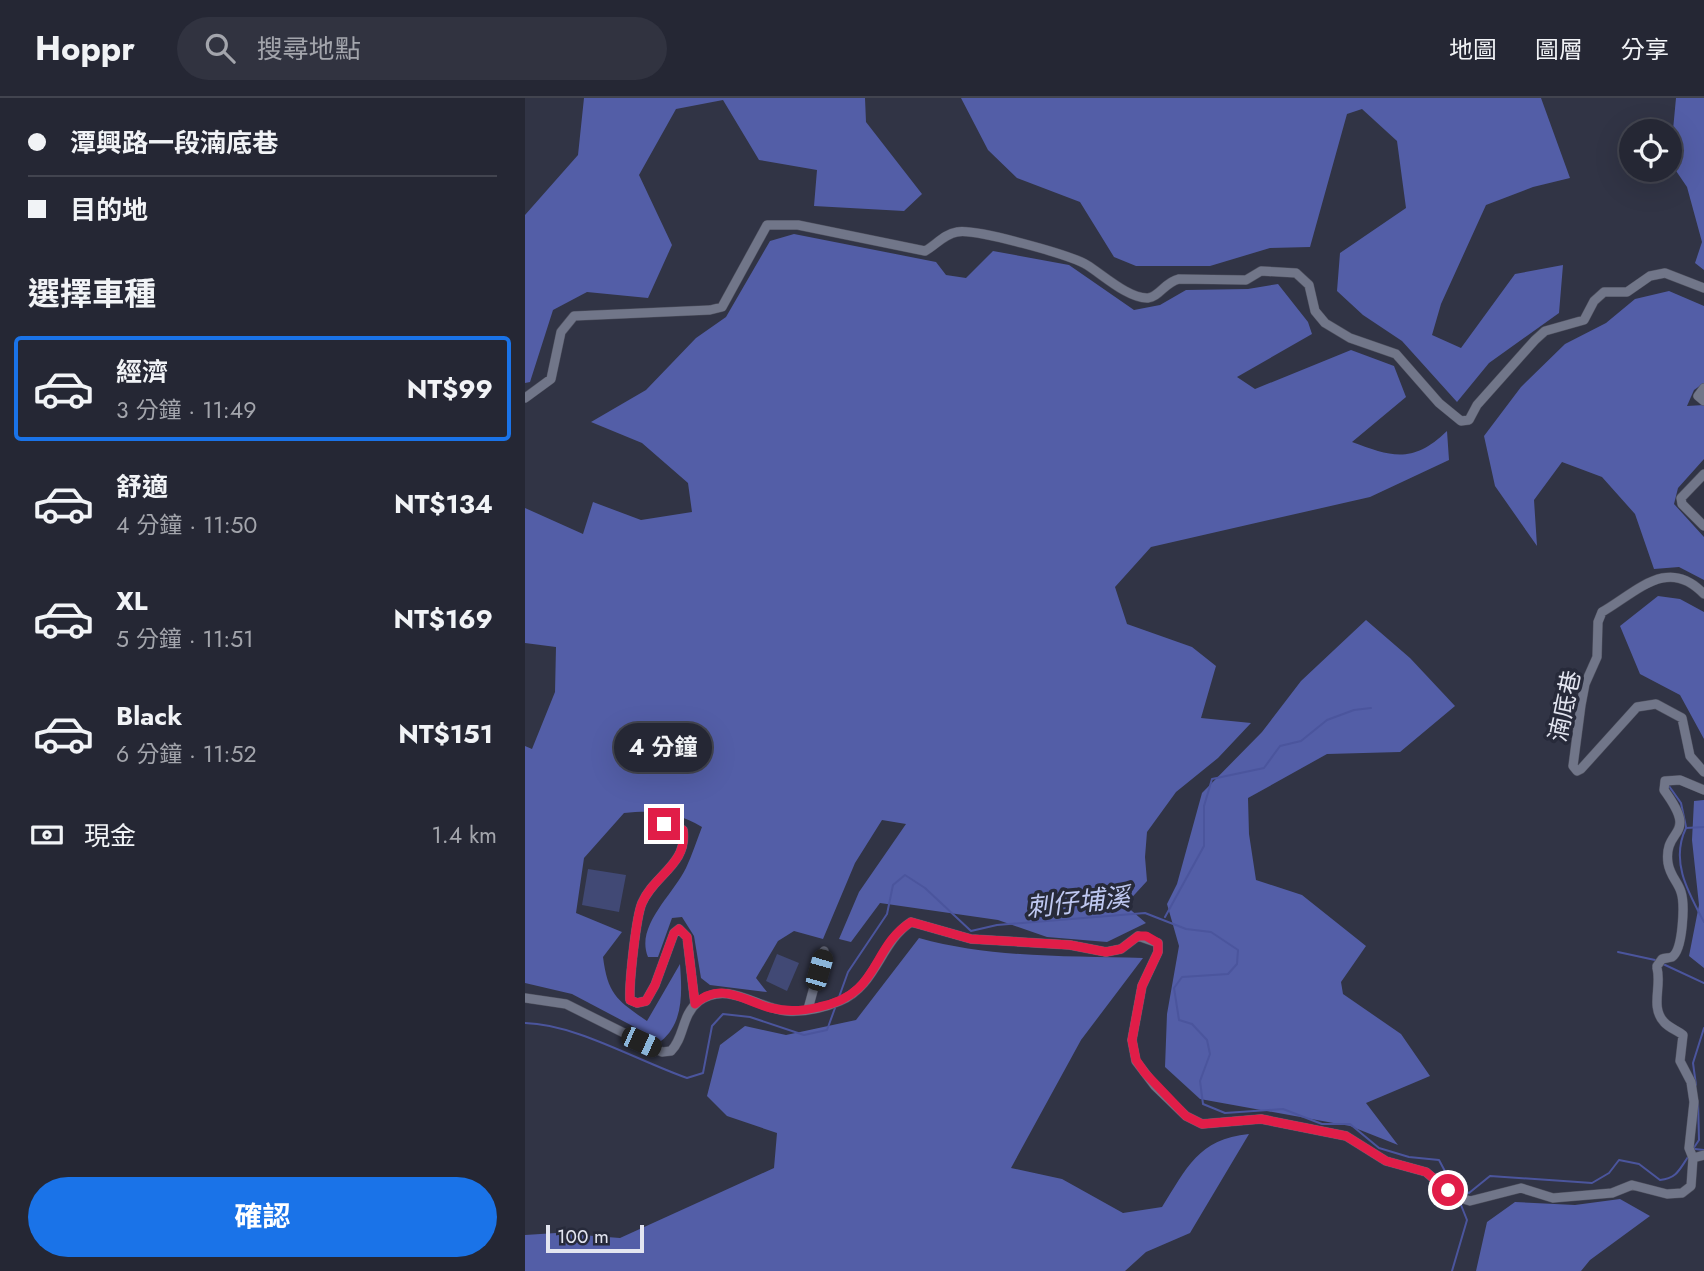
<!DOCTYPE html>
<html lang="zh-TW">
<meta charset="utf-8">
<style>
body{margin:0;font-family:Jost,"Noto Sans TC",sans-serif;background:#313340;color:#f1f3f6;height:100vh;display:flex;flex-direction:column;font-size:26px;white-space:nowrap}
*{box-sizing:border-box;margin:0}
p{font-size:23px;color:#a3a5ac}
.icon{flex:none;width:38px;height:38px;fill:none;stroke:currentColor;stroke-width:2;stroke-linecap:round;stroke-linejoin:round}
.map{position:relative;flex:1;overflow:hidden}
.sheet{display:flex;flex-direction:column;background:#252734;width:525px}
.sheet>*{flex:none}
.top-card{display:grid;align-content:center;height:154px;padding:0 28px;background:#252734}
.tools{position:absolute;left:1094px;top:21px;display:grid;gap:14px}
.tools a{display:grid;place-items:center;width:63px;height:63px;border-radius:50%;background:#252734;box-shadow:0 7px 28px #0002,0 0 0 2px #42444f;font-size:35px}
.scale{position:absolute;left:21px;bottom:18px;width:98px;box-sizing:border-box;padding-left:7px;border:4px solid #e3e5f0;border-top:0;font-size:19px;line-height:24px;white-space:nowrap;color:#e3e5f0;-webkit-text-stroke:5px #272a3a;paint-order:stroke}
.end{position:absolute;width:32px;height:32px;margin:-16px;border:9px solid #e11d48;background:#fff;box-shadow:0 0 0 4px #fff}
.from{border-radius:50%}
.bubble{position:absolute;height:49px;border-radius:24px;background:#252734;box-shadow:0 7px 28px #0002,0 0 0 2px #42444f;font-size:23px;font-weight:700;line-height:49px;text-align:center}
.car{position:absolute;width:21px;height:42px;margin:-21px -10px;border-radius:9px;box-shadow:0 0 5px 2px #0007;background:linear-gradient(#222 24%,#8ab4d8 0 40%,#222 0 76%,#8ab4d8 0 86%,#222 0)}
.top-card b{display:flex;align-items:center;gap:24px;height:66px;font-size:26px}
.top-card b+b{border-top:2px solid #42444f}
.top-card i{width:18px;height:18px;background:#f1f3f6}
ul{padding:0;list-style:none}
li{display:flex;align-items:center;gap:21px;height:105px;margin:0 14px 10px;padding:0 14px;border:4px solid transparent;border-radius:7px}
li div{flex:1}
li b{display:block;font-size:26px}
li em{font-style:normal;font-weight:700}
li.current{border-color:#1a73e8}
li>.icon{width:63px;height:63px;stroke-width:1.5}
h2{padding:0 28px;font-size:32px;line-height:84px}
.pay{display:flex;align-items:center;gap:18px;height:77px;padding:0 28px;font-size:26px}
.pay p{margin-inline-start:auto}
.action{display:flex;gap:14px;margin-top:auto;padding:14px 28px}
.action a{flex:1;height:80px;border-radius:42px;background:#1a73e8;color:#fff;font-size:28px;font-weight:700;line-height:80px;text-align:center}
header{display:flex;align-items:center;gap:42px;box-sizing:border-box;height:98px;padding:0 35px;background:#252734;border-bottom:2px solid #42444f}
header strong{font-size:33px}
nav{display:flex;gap:38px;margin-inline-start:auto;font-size:24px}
.search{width:490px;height:63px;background:#313340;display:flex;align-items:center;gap:18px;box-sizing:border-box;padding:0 24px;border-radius:38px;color:#a3a5ac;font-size:26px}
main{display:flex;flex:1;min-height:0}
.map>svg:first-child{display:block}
</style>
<header>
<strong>Hoppr</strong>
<div class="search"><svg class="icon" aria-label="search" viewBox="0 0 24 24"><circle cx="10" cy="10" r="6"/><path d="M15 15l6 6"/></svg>搜尋地點</div>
<nav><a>地圖</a><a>圖層</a><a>分享</a></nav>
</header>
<main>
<section class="sheet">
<div class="top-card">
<b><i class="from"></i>潭興路一段湳底巷</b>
<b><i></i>目的地</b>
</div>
<h2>選擇車種</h2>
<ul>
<li class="current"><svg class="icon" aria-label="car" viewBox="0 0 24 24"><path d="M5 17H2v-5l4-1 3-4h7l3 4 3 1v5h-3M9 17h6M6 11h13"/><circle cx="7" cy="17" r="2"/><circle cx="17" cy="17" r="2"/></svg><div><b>經濟</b><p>3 分鐘 · 11:49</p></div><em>NT$99</em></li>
<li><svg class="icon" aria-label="car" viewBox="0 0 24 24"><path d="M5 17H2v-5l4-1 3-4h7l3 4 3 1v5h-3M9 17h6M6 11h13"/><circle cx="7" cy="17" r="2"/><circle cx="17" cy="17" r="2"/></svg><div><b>舒適</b><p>4 分鐘 · 11:50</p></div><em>NT$134</em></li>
<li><svg class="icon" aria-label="car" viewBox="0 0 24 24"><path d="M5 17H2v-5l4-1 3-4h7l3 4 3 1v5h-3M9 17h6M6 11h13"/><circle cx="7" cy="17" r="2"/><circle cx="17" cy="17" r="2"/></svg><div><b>XL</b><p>5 分鐘 · 11:51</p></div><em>NT$169</em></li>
<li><svg class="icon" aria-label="car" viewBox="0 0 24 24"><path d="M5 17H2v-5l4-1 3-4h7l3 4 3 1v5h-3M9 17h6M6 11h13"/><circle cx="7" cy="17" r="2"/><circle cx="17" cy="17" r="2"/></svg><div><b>Black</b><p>6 分鐘 · 11:52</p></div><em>NT$151</em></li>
</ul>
<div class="pay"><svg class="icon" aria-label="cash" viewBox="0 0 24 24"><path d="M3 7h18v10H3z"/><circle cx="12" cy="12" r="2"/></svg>現金<p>1.4 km</p></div>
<div class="action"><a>確認</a></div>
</section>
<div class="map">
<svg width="1179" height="1173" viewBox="0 0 1179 1173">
<rect width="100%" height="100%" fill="#313445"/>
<path fill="#414975" d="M63,771L101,777L94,814L57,807Z
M252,856L274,865L262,893L241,883Z"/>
<path fill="#535ea7" d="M59,0H340L341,24L397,96L379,113L289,108L292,72L234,62L198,2L151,11L114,77L147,147L123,200L62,194L28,212L5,284L0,285V117L53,57Z
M436,0H1016L1045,80L1008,89L961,107L916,206L907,237L936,250L990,176L1038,167L1034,215L964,265L932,304L877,243L838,217L812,193L815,155L881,110L872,43L837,11L822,16L785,149L745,150L685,168H611L589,159L555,104L492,80L463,52Z
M1151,0H1179V172L1170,165L1177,144L1162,89L1145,64Z
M269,136L411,164L421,177L441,180L468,153L544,167L609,212L635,207L661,192L723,191L753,186L783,224L787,236L712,279L730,291L826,252L869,268L881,299L827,344C867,359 888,366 922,333L924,362L845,399L626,449L590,489L602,526L667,549L691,568L676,620L726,625L693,660L651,694L622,734L620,759L622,783L600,807L621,825L582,844L522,839L473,822L355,805L326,844L314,841L334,794L381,726L357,722L330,765L298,841L269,833L253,843L231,880L242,894L185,887L176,880L169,838L157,819L147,820L133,859H123C110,828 148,797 161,770C167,757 172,742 177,729C151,713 127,712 99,715L59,760L51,815L97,834L78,859C83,897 92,902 122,923L155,866C157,893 159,925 136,943L47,896L0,885V648L7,651L30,594L31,549L0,545V410L58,436L68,404L116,422L167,414L163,385L117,345L66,324L121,292L171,240L201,219L245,143Z
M1144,193L1179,208V285L1169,292L1162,308L1179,307V361L1153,390L1149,406L1179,439V482L1154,469L1129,471L1110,416L1077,379L1037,364L1009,402L1012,448L970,388L959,338L996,289L1040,246L1081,225L1110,201Z
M1133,498L1155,501L1179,514V641L1155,597L1115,576L1095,528Z
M841,522L885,560L930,608L875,654L802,656L723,700L724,736L731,782L777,797L841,848L816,884L818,896L876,936L905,978L841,1005L873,1047L825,1028L675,1001L640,969L642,916L654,848L642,806L652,786L677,695L737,634L776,583Z
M1179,702V870L1164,858L1174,807L1167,742L1169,703Z
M394,840C465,860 544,858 618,860L556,942L486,1070L537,1081L598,1115L637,1109C662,1070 673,1041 724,1036L665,1135L621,1154L600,1173H0V1137L31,1135L95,1140L249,1070L252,1035L202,1018L182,998L195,947L220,928L261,937L331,922Z
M1095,1101L1125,1118L1065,1162L1056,1173H951L962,1124L990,1104L1050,1107Z"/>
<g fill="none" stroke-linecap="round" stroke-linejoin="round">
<path stroke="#4b559d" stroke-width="2" d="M1144,688L1156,705L1161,729
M1179,729L1161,730C1145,763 1163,794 1179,824
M640,819L679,748V708L687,681L739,670L755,648L776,643L802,622L829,612L846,610
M1093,854L1130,862
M1138,866L1179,885
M314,899L323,874L362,816L368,787L380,777L400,790L446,833L472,827L620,815L661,831L686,834L713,852L712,866L703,876L657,879L649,890L654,922L667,926L682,942L685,956L675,983L678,1006L700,1015L758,1011L797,1026H825L854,1050L884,1059L914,1062L931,1094
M0,925C50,926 113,963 162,980L178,975L187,928L198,916L225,919L279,937L302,932L310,910
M1171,987L1168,965L1179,930
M1168,1051L1174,1042L1173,1003
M1170,1051L1179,1052
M930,1089L944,1095L965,1078L1067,1085L1084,1075L1094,1062L1114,1066L1135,1082C1152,1080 1154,1072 1163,1059
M927,1173L942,1122L934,1102"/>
<defs>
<path id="minor" d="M1179,290L1173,298L1179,303
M0,300L26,281L36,234L49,218L185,212L197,209L242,127H273L400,153C411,147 419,136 432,134C449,130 546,157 562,167C578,177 604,201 623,200C634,199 640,184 654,181L721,182L736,173L771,175L784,187L790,213L800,225L825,240L871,256L914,305L936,323L944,322L952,307L1010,242L1020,233L1059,222L1069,203L1079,194H1102L1125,178L1140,175L1179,190
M1179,376L1156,400L1157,406L1179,428
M1179,496C1143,458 1113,493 1077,514L1073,524L1072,559L1060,586L1056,607L1048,668L1052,673L1056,671L1112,609L1131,606L1157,620L1165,658L1179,674
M139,726H148L158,732C163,766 129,777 117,805C111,819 104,885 105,902L112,905L121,903L130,887L149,835L154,831L162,839L170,906
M1132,868L1137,861C1140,860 1144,860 1147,859C1158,852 1160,806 1156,794C1153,784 1145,778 1143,765C1138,728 1175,741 1139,692L1140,683L1155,682L1179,692
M1132,870C1137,888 1125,909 1139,924C1144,930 1152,932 1158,937L1155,963L1166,984L1169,1004L1164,1050L1168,1060
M0,900L41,906L137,954L146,953C160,939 156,917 174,903C203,882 233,911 262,913C279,914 299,910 315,903C352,887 355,844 386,824L446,841L545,847L581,854L596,851L613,838L633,845V854L617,888L607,942L611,963L630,988L661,1018L677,1026L736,1021L821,1038L861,1063L901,1074L929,1098L945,1103L996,1090L1028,1100L1087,1095L1107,1087L1142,1096L1157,1095L1166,1088L1168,1060L1179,1057
M283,911L299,853"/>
</defs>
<use href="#minor" stroke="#4e505e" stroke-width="10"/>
<use href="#minor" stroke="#717689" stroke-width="9"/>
</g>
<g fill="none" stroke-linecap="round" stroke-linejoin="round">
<path stroke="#e11d48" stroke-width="9" d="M139,726H148L158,732C163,766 129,777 117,805C111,819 104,885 105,902L112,905L121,903L130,887L149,835L154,831L162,839L170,906C196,882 221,904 246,910C262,914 278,913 294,909C356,897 345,850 386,824L446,841L545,847L581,854L596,851L613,838H621L633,845V854L617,888L607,942L611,962L620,975L661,1018L677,1026L736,1021L821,1038L861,1063L901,1074L923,1092"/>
</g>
<g text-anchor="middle" stroke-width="7" stroke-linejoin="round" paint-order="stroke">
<g font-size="24" fill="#e3e5f0" stroke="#272a3a">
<text transform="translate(1040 608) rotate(-78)" y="8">湳底巷</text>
</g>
<g font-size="26" font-style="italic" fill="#bfc8f1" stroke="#272a3a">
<text transform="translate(553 804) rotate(-6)" y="9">刺仔埔溪</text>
</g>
</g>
</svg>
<div class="tools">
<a><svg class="icon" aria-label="locate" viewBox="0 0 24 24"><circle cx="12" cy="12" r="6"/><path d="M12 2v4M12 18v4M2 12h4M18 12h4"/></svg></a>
</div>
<div class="scale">100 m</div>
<i class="end from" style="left:923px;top:1092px"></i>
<i class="end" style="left:139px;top:726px"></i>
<div class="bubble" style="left:89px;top:625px;width:98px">4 分鐘</div>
<i class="car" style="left:294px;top:872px;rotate:16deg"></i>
<i class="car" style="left:116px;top:944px;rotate:114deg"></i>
</div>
</main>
